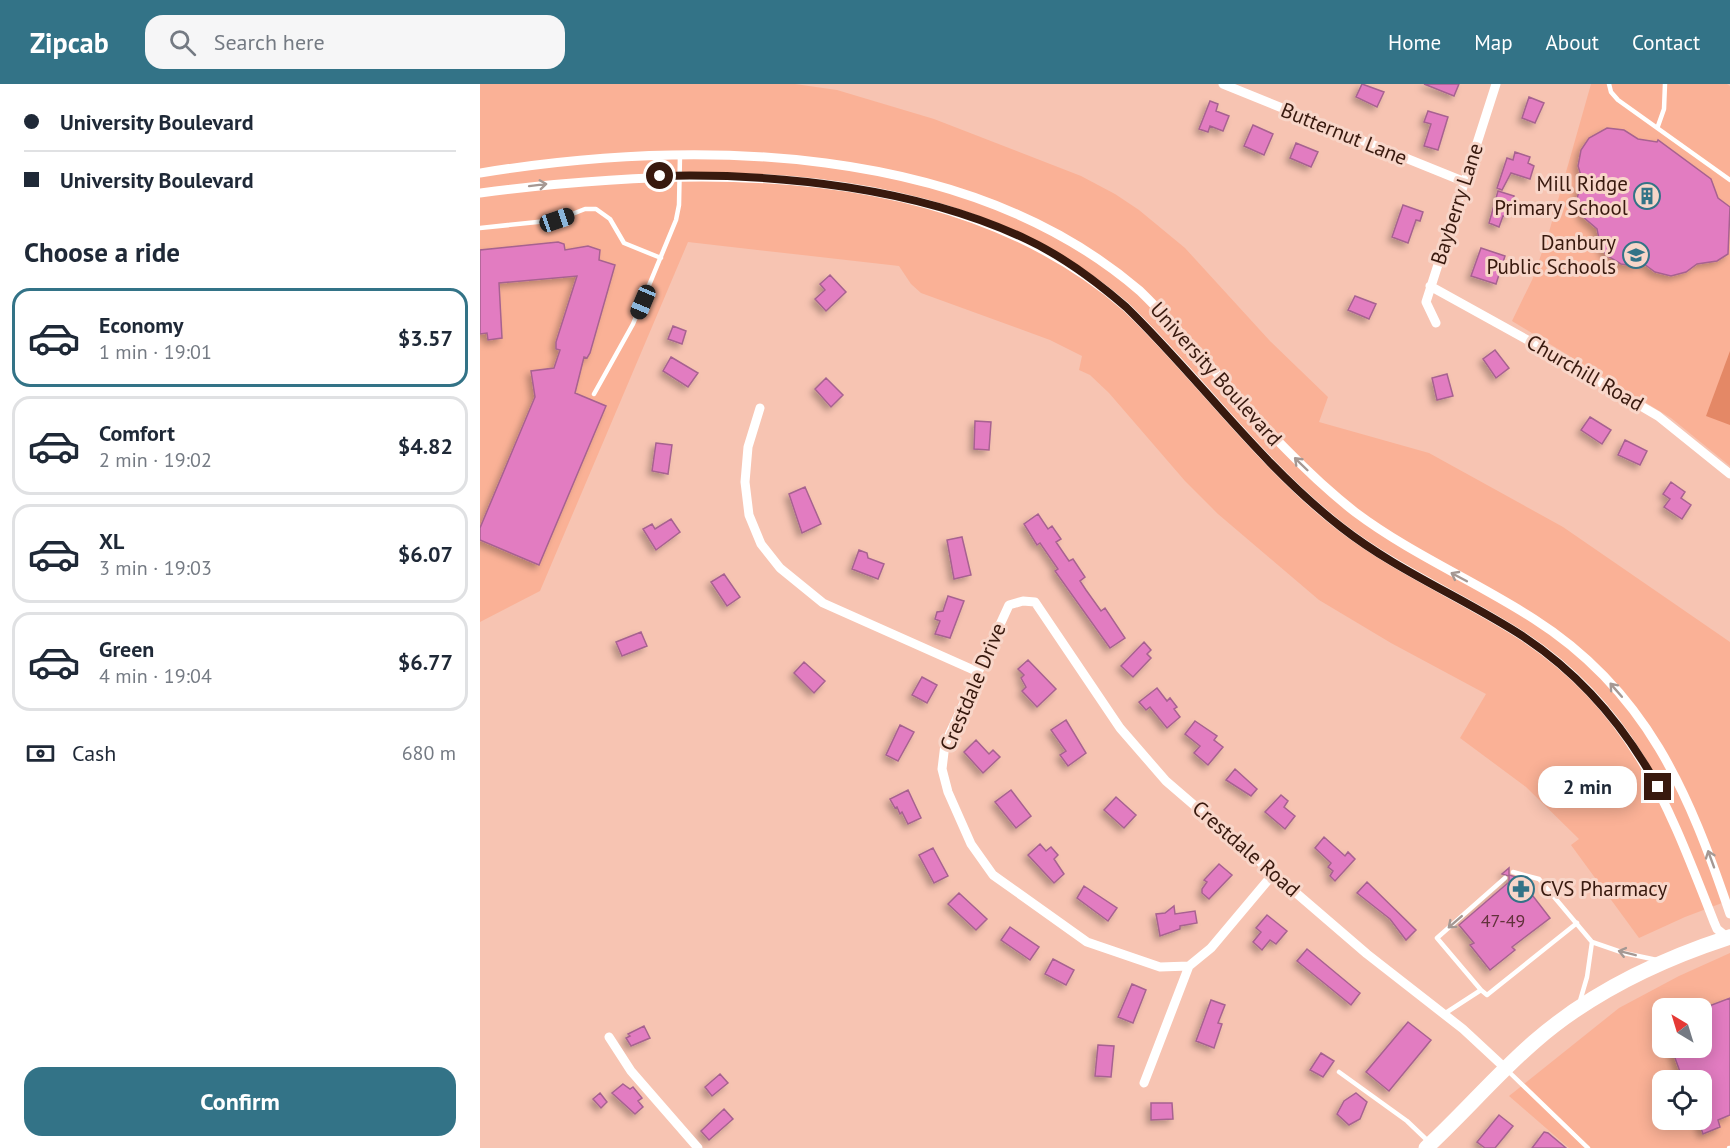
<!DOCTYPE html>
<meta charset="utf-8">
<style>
body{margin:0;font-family:"PT Sans",sans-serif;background:#f6f6f7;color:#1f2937;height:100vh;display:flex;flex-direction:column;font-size:22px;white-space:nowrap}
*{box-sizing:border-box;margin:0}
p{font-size:20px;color:#747a83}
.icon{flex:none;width:33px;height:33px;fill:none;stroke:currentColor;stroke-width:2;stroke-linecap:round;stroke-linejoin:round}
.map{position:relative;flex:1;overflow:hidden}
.details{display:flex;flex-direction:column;background:#fff;width:480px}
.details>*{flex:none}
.hud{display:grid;align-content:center;height:132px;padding:0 24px;background:#fff}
.needle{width:39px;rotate:322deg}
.tools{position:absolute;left:1172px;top:914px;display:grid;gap:12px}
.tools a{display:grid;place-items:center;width:60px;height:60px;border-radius:12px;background:#fff;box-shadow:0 3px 15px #0003;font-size:30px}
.end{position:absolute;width:27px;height:27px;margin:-14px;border:8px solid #38190e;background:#fff;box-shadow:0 0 0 3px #fff}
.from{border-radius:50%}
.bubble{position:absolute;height:42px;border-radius:18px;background:#fff;box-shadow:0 3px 15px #0003;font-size:20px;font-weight:800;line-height:42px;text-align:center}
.car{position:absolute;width:18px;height:36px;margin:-18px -9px;border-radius:8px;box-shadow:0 0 4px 2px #0007;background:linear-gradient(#222 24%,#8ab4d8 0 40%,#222 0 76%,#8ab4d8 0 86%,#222 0)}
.hud b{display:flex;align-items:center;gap:21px;height:57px;font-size:22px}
.hud b+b{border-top:2px solid #e0e1e3}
.hud i{width:15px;height:15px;background:#1f2937}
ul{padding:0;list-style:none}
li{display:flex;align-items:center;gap:18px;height:99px;margin:0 12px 9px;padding:0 12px;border:3px solid #e0e1e3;border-radius:18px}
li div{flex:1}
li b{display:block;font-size:22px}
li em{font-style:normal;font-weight:800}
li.active{border-color:#337387}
li>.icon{width:54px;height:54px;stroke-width:1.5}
h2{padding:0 24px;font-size:27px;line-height:72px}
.pay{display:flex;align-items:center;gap:15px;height:66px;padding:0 24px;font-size:22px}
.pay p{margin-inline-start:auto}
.action{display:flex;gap:12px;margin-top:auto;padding:12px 24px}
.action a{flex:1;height:69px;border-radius:18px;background:#337387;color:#fff;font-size:24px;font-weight:800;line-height:69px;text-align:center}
header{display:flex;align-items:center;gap:36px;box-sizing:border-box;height:84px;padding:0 30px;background:#337387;color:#fff}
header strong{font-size:28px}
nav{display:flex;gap:33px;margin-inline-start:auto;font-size:21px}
.search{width:420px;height:54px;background:#f6f6f7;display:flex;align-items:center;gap:15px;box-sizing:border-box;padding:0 21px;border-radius:18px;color:#747a83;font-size:22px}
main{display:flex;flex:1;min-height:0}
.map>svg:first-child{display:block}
</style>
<header>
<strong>Zipcab</strong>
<div class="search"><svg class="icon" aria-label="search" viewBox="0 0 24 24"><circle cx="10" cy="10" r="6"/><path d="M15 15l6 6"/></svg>Search here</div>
<nav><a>Home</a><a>Map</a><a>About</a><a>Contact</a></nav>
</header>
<main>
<section class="details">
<div class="hud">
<b><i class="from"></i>University Boulevard</b>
<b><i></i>University Boulevard</b>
</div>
<h2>Choose a ride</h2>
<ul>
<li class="active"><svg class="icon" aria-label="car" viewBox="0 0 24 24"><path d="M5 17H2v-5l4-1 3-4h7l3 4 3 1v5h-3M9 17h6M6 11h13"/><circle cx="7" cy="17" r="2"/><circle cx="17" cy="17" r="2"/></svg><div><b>Economy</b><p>1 min · 19:01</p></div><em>$3.57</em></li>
<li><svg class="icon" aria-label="car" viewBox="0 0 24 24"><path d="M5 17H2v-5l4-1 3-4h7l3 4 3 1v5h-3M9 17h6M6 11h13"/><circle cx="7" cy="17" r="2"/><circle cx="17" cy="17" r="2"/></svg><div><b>Comfort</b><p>2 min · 19:02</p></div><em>$4.82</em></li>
<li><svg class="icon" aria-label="car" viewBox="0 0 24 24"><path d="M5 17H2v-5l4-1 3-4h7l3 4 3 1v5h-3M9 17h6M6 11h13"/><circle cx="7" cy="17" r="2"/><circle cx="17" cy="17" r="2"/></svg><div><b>XL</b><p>3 min · 19:03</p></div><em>$6.07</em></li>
<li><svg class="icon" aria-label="car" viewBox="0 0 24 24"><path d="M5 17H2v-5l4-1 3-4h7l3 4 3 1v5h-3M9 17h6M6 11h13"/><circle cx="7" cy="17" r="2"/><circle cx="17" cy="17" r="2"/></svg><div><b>Green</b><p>4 min · 19:04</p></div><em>$6.77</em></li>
</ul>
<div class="pay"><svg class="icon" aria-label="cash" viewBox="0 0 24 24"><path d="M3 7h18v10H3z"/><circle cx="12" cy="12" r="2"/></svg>Cash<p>680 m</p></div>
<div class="action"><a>Confirm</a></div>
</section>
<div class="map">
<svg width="1250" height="1064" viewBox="0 0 1250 1064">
<defs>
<filter id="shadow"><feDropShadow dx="-4" dy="4" stdDeviation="3" flood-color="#0004"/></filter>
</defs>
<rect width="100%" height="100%" fill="#f7c4b2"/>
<path fill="#fab196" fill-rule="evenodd" d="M0,0H315L357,6L454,35L601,92L635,110L659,126L705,164L790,257L848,313L839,338L949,369L1083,443L1250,558V816L1205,833L1159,854L1091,761L1099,755L1046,703L980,654L1006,610L911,559L839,516L738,430L705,397L629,309L610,291L599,286L602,272L570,256L441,209L431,200L419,182L208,158L60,507L0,538Z
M1111,0H1247L1250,2V382L1191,334L1032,237L1053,194L1069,148Z
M1250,869V1064H1089L1029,1012L1139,924L1199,892ZM1182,924H1221V963H1182ZM1182,996H1221V1035H1182Z"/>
<path fill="#e48866" d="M1250,267V341L1226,332Z"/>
<path fill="#e27cc1" stroke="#a76290" stroke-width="1.5" filter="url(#shadow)" d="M882,0L904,8L897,23L876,13Z
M944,0H979L974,12Z
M1049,13L1064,19L1055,39L1042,34Z
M730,17L738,20L736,27L749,32L743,47L730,42L728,48L719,45Z
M948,27L968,33L958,66L944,62L951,40L944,38Z
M773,41L793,50L784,71L764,62Z
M1127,44L1144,46L1158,55L1177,58L1178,56L1231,95L1238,114L1250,123L1248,170L1237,177L1217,180L1206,188L1191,192L1175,188L1164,180L1153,182L1141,180L1126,171L1120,160L1117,145L1102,132L1097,115L1102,95L1098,82L1101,66L1109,54Z
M816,59L838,68L831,83L810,74Z
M1035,68L1050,73L1048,79L1054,82L1050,95L1031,89L1022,106L1017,104L1027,74L1033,76Z
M1018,107L1034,112L1027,133L1023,132L1019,143L1009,139Z
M923,121L943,128L940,137L936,136L928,159L912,153Z
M78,158L84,160L85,166L108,162L120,166L119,176L135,181L110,269L107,274L104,273L95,309L126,322L59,481L0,456V444L55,313L51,287L74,284L80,266L76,265V258L97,192L19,199L22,254L8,256L7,249L0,250V166Z
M1001,164L1025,172L1016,200L991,192Z
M350,191L366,208L346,227L335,215L345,206L340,200Z
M875,212L896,220L889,235L868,226Z
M193,242L206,247L202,260L188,255Z
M1015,266L1029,284L1016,294L1003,275Z
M191,273L218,289L208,303L183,287Z
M967,290L973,312L957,316L952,294Z
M346,294L363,311L351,323L335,305Z
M1110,333L1131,346L1122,360L1101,346Z
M495,337L511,338L509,366L494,365Z
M1145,356L1167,367L1160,381L1138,371Z
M176,359L192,361L188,390L172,387Z
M1191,398L1205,408L1201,414L1211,421L1202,435L1184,423L1190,415L1183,410Z
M325,403L341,440L322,449L309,410Z
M558,430L568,445L572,442L581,455L576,458L589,477L593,475L605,493L600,497L606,506L621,527L625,524L645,554L630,564L575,487L578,485L560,459L557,461L544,440Z
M191,435L200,448L176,466L163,445L172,440L175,445Z
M482,453L491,491L474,495L467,456Z
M379,466L387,469L388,474L404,480L398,495L372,485Z
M244,490L260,513L247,522L231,498Z
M468,512L484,517L470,554L455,550L460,537L455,535L457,528L463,527Z
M161,548L167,562L142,572L136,558Z
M664,558L671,566L667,570L671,574L653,593L641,582Z
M548,576L576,605L557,623L542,607L546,603L541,594L544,591L538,585Z
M324,578L345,597L334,609L314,589Z
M442,593L457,601L447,619L432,611Z
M677,604L687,617L690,614L697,623L694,625L700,633L687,644L670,623L666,626L659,618Z
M586,636L606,669L588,682L580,671L586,667L571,646Z
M715,637L737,652L734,656L743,663L728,681L714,669L720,662L705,650Z
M420,641L434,648L418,677L406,671Z
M496,656L509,670L513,666L520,673L503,689L484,668Z
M755,685L777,705L771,712L746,696Z
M428,706L441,734L428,740L422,728L420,730L417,723L415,724L410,715Z
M531,706L551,732L536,744L515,718Z
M801,711L808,717L804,723L815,732L805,745L785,728Z
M636,713L656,731L644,744L624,726Z
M844,753L865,772L868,768L875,775L855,797L850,792L853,787L848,783L851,779L835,764Z
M560,760L566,767L571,763L578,771L574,775L584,790L574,799L548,771Z
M453,764L468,792L454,799L439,771Z
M739,780L752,791L729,815L722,809V805L727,798L724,796Z
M1029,784V791L1039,794L1070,834L1032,863L1035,866L1010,886L990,861L994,859L979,841L1029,798V792L1022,790Z
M887,798L936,846L926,856L910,835L877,809Z
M604,802L637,824L628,837L597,814Z
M479,809L507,835L496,846L468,820Z
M694,822L695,830L715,827L717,839L700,842V845L680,852L676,830L685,829Z
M787,831L807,847L796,860L790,856L782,866L773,858L781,848L776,844Z
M530,843L559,863L550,876L521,856Z
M827,865L880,909L871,921L817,877Z
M573,875L594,886L586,901L565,890Z
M652,900L666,906L653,939L638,933Z
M1250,914V1031L1238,1036L1240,1043L1223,1050L1218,1035H1221V996H1203L1191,963H1221V925Z
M731,916L745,921L738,939L742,940L734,964L716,957Z
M928,938L951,956L909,1007L886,988Z
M164,942L170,954L151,962L146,954L150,952L148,950Z
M618,961L634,962L631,993L615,992Z
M841,969L854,977L843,993L830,986Z
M240,990L248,999L232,1012L225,1003Z
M143,1000L150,1005L153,1003L162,1014L158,1017L163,1023L155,1030L132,1009Z
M120,1009L127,1018L121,1024L113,1015Z
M876,1009L887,1018L880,1035L869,1041L857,1030L864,1017Z
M671,1019H692L693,1035L671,1036Z
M244,1025L253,1035L229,1056L221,1047Z
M1019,1031L1033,1042L1015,1064H1005L997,1058Z
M1064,1048L1068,1049L1086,1064H1052Z"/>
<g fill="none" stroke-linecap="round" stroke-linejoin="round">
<path stroke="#fff" stroke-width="4.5" d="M1129,0L1131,8L1138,16L1250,96
M1178,42L1184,25L1185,0
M0,144L77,136L105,125H116L130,135L144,159L181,174
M114,310L153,240L196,136L199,121L200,71
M1033,788L1059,795L1112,858L1144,869L1177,876
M1001,906L1007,911L1097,839
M1100,917L1107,893L1112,858
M964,930L1001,906L957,854L1025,794
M1028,987L1108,1064
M859,988L927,1037L949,1058
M1249,1064H1250"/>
<path stroke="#fff" stroke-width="9" d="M743,0L985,98
M0,89C215,54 487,58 660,207C734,279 793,364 875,428C931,470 995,497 1054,535C1167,607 1209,709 1250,830
M0,109C213,81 473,73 646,223C720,294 779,379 861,443C918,487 984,514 1044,553C1154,626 1188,721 1234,838L1237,845L1248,854L1249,850
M950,202L1062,264L1178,332L1250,390
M956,239L946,218L1016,0
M280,324L268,363L265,398L269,431L281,460L300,484L343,519L498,588
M709,882L680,883L607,858L513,791L491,760L468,708L462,685L465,660L529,521L543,517L555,518L640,644L686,697L887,870L983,945L1025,984
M129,953L151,987L218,1064
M664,999L709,882L731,864L794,789"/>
<path stroke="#fff" stroke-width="15" d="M946,1064C983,1030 1016,991 1054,958C1111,908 1179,876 1250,853"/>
</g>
<defs><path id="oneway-shaft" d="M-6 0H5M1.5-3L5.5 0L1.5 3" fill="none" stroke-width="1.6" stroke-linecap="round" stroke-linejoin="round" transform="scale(1.5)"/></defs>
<g stroke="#a59893">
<use href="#oneway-shaft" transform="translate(58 101) rotate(-7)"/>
<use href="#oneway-shaft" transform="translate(821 380) rotate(-136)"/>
<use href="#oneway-shaft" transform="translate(979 493) rotate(-152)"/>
<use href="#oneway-shaft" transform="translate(1136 606) rotate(-131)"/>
<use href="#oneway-shaft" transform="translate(1231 775) rotate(-110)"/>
<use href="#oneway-shaft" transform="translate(975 838) rotate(139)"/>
<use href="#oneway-shaft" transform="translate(1147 869) rotate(-166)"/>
</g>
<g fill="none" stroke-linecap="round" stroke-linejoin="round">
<path stroke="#38190e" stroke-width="8" d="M180,92C300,89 439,104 548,156C584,173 616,197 646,223C720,295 779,379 861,443C917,487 984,514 1044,553C1101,591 1145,643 1178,703"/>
</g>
<defs>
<symbol id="building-ring" viewBox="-11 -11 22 22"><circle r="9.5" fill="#f8d6c9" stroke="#337387" stroke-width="1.5"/><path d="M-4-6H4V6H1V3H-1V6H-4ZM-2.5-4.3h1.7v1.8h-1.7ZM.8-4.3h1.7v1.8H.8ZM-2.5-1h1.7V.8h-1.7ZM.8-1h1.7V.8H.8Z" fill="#337387"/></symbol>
<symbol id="school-ring" viewBox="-11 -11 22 22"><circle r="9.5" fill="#f8d6c9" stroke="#337387" stroke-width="1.5"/><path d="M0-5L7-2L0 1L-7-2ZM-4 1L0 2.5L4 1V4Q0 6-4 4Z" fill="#337387"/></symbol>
<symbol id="pharmacy-ring" viewBox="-11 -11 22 22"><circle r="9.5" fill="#f8d6c9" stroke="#337387" stroke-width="1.5"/><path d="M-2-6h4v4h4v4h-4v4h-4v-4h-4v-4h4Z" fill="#337387"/></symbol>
</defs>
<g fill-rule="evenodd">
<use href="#building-ring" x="1152" y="97" width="30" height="30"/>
<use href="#school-ring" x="1141" y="156" width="30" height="30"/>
<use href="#pharmacy-ring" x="1026" y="790" width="30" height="30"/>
</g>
<g text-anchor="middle" stroke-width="6" stroke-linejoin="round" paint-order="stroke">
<g font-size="18" fill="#62323b">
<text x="1023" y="843">47-49</text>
</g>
<g font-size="21" fill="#38190e" stroke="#f8d6c9">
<text transform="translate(864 50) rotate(22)" y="7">Butternut Lane</text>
<text transform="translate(977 120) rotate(-72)" y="7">Bayberry Lane</text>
<text transform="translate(1105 289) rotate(30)" y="7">Churchill Road</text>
<text transform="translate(736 290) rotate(48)" y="7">University Boulevard</text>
<text transform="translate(493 603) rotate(-67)" y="7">Crestdale Drive</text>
<text transform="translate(766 765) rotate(41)" y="7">Crestdale Road</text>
</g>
<g font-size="21" fill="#38190e" stroke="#f8d6c9" text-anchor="end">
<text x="1148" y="107">Mill Ridge<tspan x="1148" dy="24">Primary School</tspan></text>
<text x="1136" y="166">Danbury<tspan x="1136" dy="24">Public Schools</tspan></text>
<text x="1060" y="812" text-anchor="start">CVS Pharmacy</text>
</g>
</g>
</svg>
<div class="tools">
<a><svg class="needle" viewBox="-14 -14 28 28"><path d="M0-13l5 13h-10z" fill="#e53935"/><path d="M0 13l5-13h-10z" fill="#747a83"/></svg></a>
<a><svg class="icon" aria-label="locate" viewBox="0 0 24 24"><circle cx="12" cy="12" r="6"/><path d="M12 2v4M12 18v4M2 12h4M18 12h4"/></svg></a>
</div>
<i class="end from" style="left:180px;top:92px"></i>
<i class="end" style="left:1178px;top:703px"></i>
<div class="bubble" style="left:1058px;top:682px;width:99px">2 min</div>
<i class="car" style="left:77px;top:136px;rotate:71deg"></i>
<i class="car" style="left:163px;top:218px;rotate:203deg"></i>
</div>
</main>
